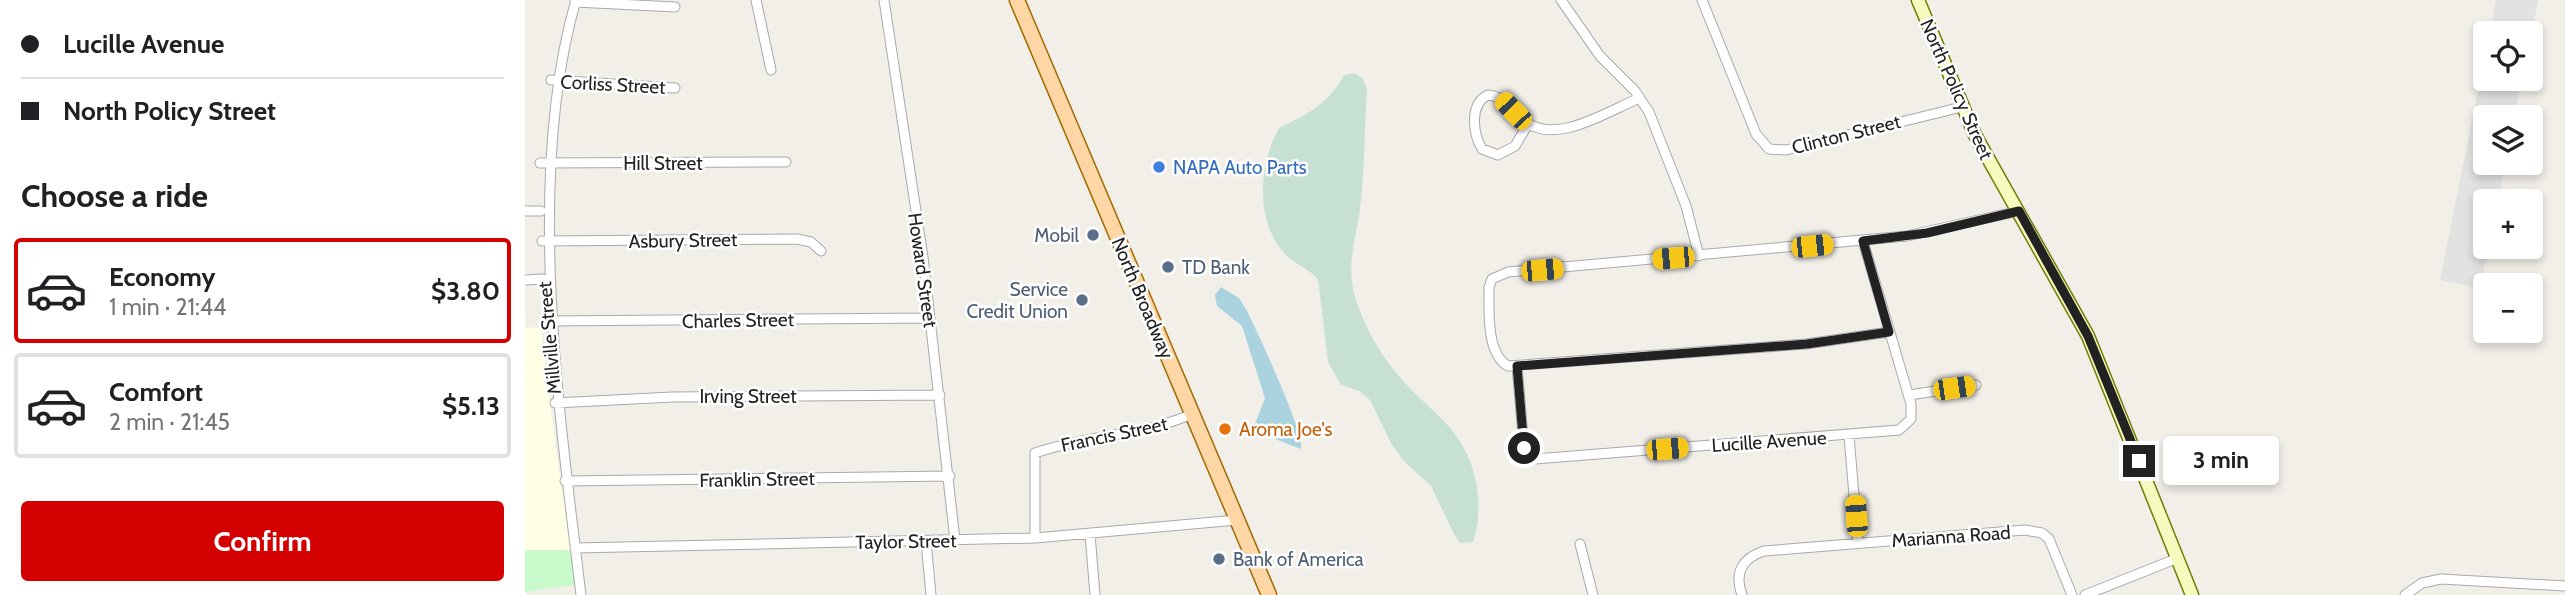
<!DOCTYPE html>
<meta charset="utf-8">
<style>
body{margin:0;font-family:Cabin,sans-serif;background:#f6f6f6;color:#202124;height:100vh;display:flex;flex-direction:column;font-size:26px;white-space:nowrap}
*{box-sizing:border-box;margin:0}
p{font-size:23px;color:#757577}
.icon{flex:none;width:38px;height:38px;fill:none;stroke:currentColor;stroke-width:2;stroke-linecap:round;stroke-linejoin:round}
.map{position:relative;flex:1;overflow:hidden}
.side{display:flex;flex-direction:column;background:#fff;width:525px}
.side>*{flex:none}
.banner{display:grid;align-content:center;height:154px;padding:0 21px;background:#fff}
.controls{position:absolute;left:1948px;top:21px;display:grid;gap:14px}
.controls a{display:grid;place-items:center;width:70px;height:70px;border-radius:7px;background:#fff;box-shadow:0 4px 10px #0003;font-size:35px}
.end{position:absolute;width:32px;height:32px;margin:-16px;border:9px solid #222;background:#fff;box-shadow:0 0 0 4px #fff}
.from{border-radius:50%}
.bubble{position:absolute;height:49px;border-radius:7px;background:#fff;box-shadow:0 4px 10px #0003;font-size:23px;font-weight:700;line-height:49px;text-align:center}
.car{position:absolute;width:21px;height:42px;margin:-21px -10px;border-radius:9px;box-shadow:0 0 5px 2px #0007;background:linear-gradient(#f5c518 24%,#345 0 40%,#f5c518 0 76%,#345 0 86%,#f5c518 0)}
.banner b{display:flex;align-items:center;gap:24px;height:66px;font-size:26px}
.banner b+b{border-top:2px solid #e0e0e0}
.banner i{width:18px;height:18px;background:#202124}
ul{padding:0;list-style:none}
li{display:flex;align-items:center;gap:21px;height:105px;margin:0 14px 10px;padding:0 7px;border:4px solid #e0e0e0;border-radius:7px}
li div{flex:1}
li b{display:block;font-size:26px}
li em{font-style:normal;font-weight:700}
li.selected{border-color:#d40000}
li>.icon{width:63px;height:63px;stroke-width:1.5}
h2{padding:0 21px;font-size:32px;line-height:84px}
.button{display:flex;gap:14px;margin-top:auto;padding:14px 21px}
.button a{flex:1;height:80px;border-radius:7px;background:#d40000;color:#fff;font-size:28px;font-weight:700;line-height:80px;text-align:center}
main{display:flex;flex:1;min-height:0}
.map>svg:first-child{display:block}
</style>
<main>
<section class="side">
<div class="banner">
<b><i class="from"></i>Lucille Avenue</b>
<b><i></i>North Policy Street</b>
</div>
<h2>Choose a ride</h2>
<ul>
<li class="selected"><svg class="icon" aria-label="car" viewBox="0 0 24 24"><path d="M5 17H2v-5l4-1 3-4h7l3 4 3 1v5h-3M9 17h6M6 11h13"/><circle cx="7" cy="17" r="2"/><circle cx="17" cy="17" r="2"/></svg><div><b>Economy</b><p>1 min · 21:44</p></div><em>$3.80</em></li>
<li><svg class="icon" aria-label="car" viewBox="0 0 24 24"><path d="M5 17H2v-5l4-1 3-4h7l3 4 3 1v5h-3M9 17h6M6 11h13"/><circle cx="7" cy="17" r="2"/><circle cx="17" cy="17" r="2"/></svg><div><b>Comfort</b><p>2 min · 21:45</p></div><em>$5.13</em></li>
</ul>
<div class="button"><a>Confirm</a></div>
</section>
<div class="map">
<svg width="2040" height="595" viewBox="0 0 2040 595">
<rect width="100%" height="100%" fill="#f2efe9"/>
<path fill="#ffffe5" d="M16,327L31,450L46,550H0V328Z"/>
<path fill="#c6e0d4" d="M830,73L838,79L842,89C839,131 840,175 834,216C829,245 821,271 831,300C841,330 857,358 879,382C896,401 920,418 934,440C953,468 959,510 948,542L935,543L930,536L906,486L878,460L866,443L845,400L834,391L816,385L803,362L793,279C783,268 768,264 758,252C730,219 734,164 754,128C782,115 805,102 819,75Z"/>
<path fill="#c8facc" d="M0,550H46L50,585L0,592Z"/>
<path fill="#e2e2e2" d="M1971,0H2013L2006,37V33H1965Z
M1960,56V79H1997L1989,117H1960V163H1980L1973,201H1960V247H1964L1955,288L1915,280Z"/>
<path fill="#aad3df" d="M696,287L714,298L722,311C732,331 780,434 776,449L750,439L730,424L740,398L717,326L692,306L690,295Z"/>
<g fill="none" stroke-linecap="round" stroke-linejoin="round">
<defs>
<path id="street" d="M51,0C0,176 34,411 56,595
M231,0L246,70
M359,0L398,257L430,540
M1036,0L1075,56L1110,91L1124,112L1161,206L1174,256
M1177,0L1231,134L1244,149L1261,150L1437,107
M50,2L150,7
M26,80L150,88
M1003,124L990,146L973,155L957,149C948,134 944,104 963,95C979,96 986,110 998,120C1030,147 1082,111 1115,98
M15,163L261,162
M0,211H16
M17,241L272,239L286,242L296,251
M0,280L18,279
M21,321L405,318
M1364,332L1281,344L983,366C961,354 964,310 964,287L967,279L983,272L1382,236L1494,211
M992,366L999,448L1010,459L1374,430L1386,419V404L1338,241
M1384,395L1451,385
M30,403L147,397L415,395
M1324,436L1333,543
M40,481L425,476
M565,534L570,595
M510,538V453C562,435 617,436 667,414
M401,541L406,595
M1055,544L1068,595
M50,548L510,538L712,520
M1217,595C1209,573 1217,558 1239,551L1500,530L1517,533L1524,539L1547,595
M1560,595L1653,558
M1880,595L1897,583L1916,579L2040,586"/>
<path id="secondary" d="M1393,0L1450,135L1563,336L1667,595"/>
<path id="primary" d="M492,0L744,595"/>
</defs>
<use href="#street" stroke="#a9a9a9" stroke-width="11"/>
<use href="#secondary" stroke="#707d05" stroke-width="15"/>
<use href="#primary" stroke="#a06b00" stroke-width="17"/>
<use href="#street" stroke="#fff" stroke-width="9"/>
<use href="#secondary" stroke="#f7fabf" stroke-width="12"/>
<use href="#primary" stroke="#fcd6a4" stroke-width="14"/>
</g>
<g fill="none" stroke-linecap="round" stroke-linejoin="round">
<path stroke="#222" stroke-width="9" d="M999,448L992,366L1282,344L1364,332L1338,241L1402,233L1494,211L1563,336L1614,461"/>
</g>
<circle fill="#3f7fe0" stroke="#fff" stroke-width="2.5" cx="634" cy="167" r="7"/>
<g fill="#5c6f8a" stroke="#fff" stroke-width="2.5">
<circle cx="568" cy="235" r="7"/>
<circle cx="643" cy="267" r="7"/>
<circle cx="557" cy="300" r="7"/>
<circle cx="694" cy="559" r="7"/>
</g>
<circle fill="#e8710a" stroke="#fff" stroke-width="2.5" cx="700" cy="429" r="7"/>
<g text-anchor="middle" stroke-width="5" stroke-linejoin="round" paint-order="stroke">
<g font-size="19" fill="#222" stroke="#fff">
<text transform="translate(88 84) rotate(3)" y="7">Corliss Street</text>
<text transform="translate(1432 89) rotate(66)" y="7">North Policy Street</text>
<text transform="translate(1321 134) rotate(-14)" y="7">Clinton Street</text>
<text x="138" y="170">Hill Street</text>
<text transform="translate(158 240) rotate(-1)" y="7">Asbury Street</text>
<text transform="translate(398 270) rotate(82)" y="7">Howard Street</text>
<text transform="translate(618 298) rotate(67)" y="7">North Broadway</text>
<text transform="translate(213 320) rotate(-1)" y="7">Charles Street</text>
<text transform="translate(24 338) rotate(-95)" y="7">Millville Street</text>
<text x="223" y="403">Irving Street</text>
<text transform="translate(589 434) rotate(-12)" y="7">Francis Street</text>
<text transform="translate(1244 441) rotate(-4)" y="7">Lucille Avenue</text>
<text transform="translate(232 479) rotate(-1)" y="7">Franklin Street</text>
<text transform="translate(1426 536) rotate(-4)" y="7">Marianna Road</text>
<text transform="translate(381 541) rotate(-1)" y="7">Taylor Street</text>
</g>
<g font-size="19" fill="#366cbe" stroke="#fff" text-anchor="start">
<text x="648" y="174">NAPA Auto Parts</text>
</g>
<g font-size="19" fill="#4e5e75" stroke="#fff" text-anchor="end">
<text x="554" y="242">Mobil</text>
<text x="657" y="274" text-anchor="start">TD Bank</text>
<text x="543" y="296">Service<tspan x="543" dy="22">Credit Union</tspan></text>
<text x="708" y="566" text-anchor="start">Bank of America</text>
</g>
<g font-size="19" fill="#c56008" stroke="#fff" text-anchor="start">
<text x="714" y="436">Aroma Joe's</text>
</g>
</g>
</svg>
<div class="controls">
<a><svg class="icon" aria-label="locate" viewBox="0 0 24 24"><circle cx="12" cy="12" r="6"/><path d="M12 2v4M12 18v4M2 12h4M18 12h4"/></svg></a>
<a><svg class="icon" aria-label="layers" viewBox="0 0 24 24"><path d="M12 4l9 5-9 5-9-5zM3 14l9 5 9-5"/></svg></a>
<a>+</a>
<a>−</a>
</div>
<i class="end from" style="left:999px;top:448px"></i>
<i class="end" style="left:1614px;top:461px"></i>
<div class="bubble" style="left:1638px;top:436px;width:116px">3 min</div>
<i class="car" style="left:988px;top:111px;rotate:316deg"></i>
<i class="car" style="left:1287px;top:246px;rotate:84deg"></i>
<i class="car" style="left:1148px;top:258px;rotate:265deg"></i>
<i class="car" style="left:1017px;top:270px;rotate:85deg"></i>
<i class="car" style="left:1429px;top:388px;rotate:82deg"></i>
<i class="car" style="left:1142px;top:449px;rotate:85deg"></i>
<i class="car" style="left:1331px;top:516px;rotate:356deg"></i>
</div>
</main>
